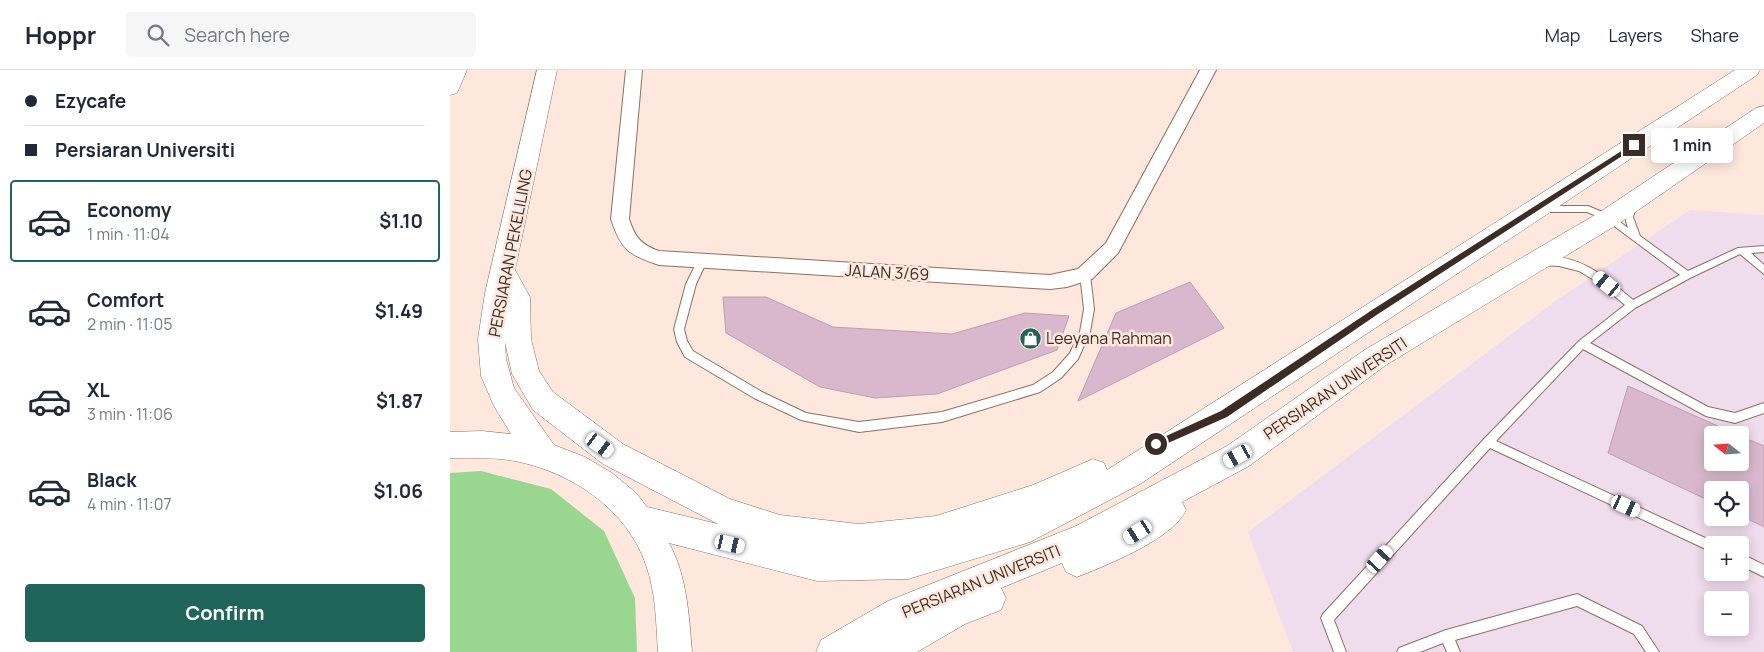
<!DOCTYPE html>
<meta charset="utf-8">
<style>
body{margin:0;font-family:Manrope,sans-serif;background:#f6f6f7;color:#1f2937;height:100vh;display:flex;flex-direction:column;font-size:19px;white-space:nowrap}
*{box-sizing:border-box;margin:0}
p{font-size:16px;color:#747a83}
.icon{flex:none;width:28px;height:28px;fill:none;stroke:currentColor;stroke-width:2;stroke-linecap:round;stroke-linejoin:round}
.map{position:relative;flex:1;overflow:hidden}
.panel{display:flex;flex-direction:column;background:#fff;width:450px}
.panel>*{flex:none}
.banner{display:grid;align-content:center;height:110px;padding:0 25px;background:#fff}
.needle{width:32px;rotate:287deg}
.buttons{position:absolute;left:1254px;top:356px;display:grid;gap:10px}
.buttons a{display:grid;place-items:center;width:45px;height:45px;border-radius:5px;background:#fff;box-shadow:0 2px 12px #0003;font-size:25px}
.end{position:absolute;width:22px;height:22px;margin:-11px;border:6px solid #3b2d26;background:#fff;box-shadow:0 0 0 2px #fff}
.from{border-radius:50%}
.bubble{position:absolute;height:35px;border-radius:5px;background:#fff;box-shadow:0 2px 12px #0003;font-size:16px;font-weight:700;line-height:35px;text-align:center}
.car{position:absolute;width:15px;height:30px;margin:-15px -8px;border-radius:6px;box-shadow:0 0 4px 1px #0007;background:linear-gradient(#fff 24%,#345 0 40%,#fff 0 76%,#345 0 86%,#fff 0)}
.banner b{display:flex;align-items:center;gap:18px;height:48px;font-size:19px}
.banner b+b{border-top:1px solid #e0e1e3}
.banner i{width:12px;height:12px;background:#1f2937}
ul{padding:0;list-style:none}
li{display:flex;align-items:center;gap:15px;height:82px;margin:0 10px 8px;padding:0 15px;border:2px solid transparent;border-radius:5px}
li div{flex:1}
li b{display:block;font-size:19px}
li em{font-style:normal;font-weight:700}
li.current{border-color:#1f6559}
li>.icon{width:45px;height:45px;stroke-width:1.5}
.action{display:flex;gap:10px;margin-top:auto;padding:10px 25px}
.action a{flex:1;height:58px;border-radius:5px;background:#1f6559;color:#fff;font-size:20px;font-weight:700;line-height:58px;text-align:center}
header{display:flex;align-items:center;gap:30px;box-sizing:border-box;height:70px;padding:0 25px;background:#fff;border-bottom:1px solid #e0e1e3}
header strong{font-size:24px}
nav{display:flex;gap:28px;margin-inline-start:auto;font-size:18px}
.search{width:350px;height:45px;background:#f6f6f7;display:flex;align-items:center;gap:12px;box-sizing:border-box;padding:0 18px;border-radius:5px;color:#747a83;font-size:19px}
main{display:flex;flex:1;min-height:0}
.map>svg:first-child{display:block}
</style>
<header>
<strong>Hoppr</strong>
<div class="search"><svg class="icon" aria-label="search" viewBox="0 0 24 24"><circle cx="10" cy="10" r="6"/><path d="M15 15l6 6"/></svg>Search here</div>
<nav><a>Map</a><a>Layers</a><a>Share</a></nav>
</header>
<main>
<section class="panel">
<div class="banner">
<b><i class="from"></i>Ezycafe</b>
<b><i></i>Persiaran Universiti</b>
</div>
<ul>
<li class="current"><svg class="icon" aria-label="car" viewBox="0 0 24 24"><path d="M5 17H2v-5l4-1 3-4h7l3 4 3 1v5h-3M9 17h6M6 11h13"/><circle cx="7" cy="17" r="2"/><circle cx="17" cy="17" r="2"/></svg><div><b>Economy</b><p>1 min · 11:04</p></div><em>$1.10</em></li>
<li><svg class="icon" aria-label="car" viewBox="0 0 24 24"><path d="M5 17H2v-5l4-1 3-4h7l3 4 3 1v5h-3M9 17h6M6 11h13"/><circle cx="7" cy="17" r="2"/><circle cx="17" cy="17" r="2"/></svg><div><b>Comfort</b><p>2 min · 11:05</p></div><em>$1.49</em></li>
<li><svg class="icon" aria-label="car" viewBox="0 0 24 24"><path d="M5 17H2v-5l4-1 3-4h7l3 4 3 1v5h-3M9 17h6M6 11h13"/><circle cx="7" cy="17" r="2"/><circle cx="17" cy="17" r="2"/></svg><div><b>XL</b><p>3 min · 11:06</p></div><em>$1.87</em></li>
<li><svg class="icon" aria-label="car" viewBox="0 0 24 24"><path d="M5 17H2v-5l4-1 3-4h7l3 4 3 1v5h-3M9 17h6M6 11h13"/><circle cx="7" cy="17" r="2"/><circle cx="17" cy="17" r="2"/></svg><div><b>Black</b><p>4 min · 11:07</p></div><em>$1.06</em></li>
</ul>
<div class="action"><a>Confirm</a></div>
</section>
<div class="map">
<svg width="1314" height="582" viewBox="0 0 1314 582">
<rect width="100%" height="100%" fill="#fee8dd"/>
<path fill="#efdced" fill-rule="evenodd" d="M1240,140L1314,145V582H843L798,462L1107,230ZM1262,365H1290V392H1262ZM1262,420H1290V448H1262ZM1262,475H1290V502H1262ZM1262,530H1290V558H1262Z"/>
<path fill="#99d68f" d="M31,401L101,419L154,461L185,528L187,582H0V403Z"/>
<path fill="#d9b8ce" stroke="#be9eb3" d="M740,212L774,258L628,331L666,243Z
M273,227H316L383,257L502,264L575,243L619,246L607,280L487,324L425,328L370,317L276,263Z
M1178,316L1288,365H1262V392H1290V366L1314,376V457L1290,445V420H1262V432L1158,383Z"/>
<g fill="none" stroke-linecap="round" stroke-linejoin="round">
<defs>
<path id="lane" d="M1182,132L1186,135L1183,147L1190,166L1238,201L1288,178L1314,176V182L1301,183L1314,195V204L1290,184L1240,208L1185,238L1140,273L1258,337L1285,343L1314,333V343L1285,353L1256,346L1133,279L1046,371L1266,473L1267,475H1262V482L1040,378L884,550L896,582H884L871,548L873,544L1034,369L1129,271L1175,235L1149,213L1129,201L1109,196L1092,195L1090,192L1092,189C1126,180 1159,210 1183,230L1230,205L1156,150L1137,142H1093L1089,139L1093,136H1138L1162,146L1178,158C1175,149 1172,137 1182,132Z
M252,187L257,191L246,214L234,259L237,271L243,281L312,322L356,343L409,352L492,342L583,315L603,302L620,283L630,262L634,239L630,204L635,200L640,204L644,239L640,262L628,289L611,308L590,322L492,352L409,362L351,350L304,328L235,287L227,272L224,259L236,214L249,188Z
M1290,483L1314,495V507L1290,495Z
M1127,524L1192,556L1209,582H1196L1184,564L1127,536L1005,570L1010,582H997L993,573L970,582H947L949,578L996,560Z"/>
<path id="street" d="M176,0H192L179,149C185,167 191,175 209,181L600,205L628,199L656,173L750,0H766L668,183L642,209L617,217L600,219L209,195C179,185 171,180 161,149Z"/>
<path id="secondary" d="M0,0H17L7,23L0,25Z
M87,0H107L65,200L80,227L81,269L89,301L103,322L173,374L280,429L330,445L409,454L486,446L583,415L643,389L654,393L657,400L1285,0H1310L1307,5L690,414L580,472L458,509L367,511L219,473C237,506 239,545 242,582H208C206,553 206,523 196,495C177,439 121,402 65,391C43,387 22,388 0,388V362L32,361L61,364L44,336L31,306L28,269L35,223ZM55,272L62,304L83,340L153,394L268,454L197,437L186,423L162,403L135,387L104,375L64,318L56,289Z
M1314,36V53L1168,154L936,295L799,396L732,432L736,440C723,469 657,495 627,507L616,502L612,493L551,518L556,528L551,540L515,554L467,582H366L371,570L438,531L626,456L777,376L916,279L1150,142L1306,38Z"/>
</defs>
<use href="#lane" stroke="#8f6f5f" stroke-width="2"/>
<use href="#street" stroke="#8f6f5f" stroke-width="2"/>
<use href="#secondary" stroke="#8f6f5f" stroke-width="1"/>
<use href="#lane" fill="#fff" fill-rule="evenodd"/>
<use href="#street" fill="#fff" fill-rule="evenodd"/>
<use href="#secondary" fill="#fff" fill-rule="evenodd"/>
</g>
<path fill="#3b2d26" d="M1184,73L1186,77L928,244L777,347L709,377H703V372L771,341L922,240Z"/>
<defs>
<symbol id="shop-disc" viewBox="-11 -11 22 22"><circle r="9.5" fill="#1f6559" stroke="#fee8dd"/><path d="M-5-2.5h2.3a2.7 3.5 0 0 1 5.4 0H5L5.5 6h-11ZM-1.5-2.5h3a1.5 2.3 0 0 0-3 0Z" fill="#fff"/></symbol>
</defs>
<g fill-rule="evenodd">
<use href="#shop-disc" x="568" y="256" width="25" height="25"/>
</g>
<g text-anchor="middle" stroke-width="5" stroke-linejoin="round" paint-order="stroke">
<g font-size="16" fill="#3b2d26" stroke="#fee8dd">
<text transform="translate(60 183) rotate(-79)" y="6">PERSIARAN PEKELILING</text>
<text transform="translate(437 202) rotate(3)" y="6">JALAN 3/69</text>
<text transform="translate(885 318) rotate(-34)" y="6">PERSIARAN UNIVERSITI</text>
<text transform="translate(531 511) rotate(-22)" y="6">PERSIARAN UNIVERSITI</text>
</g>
<g font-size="16" fill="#3b2d26" stroke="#fee8dd" text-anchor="start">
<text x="596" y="274">Leeyana Rahman</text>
</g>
</g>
</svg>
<div class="buttons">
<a><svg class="needle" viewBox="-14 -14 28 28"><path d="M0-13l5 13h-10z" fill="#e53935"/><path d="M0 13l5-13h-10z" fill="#747a83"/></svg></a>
<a><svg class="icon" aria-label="locate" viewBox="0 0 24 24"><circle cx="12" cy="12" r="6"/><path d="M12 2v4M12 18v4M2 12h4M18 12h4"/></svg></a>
<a>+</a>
<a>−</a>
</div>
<i class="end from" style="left:706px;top:374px"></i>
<i class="end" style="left:1184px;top:75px"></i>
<div class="bubble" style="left:1201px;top:58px;width:82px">1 min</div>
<i class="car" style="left:1157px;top:214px;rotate:309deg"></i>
<i class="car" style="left:150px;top:375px;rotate:126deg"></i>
<i class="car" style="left:788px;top:386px;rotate:241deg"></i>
<i class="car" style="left:1176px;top:436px;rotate:115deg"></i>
<i class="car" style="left:688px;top:462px;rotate:237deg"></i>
<i class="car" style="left:280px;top:474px;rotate:103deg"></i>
<i class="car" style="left:930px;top:489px;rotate:42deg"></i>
</div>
</main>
